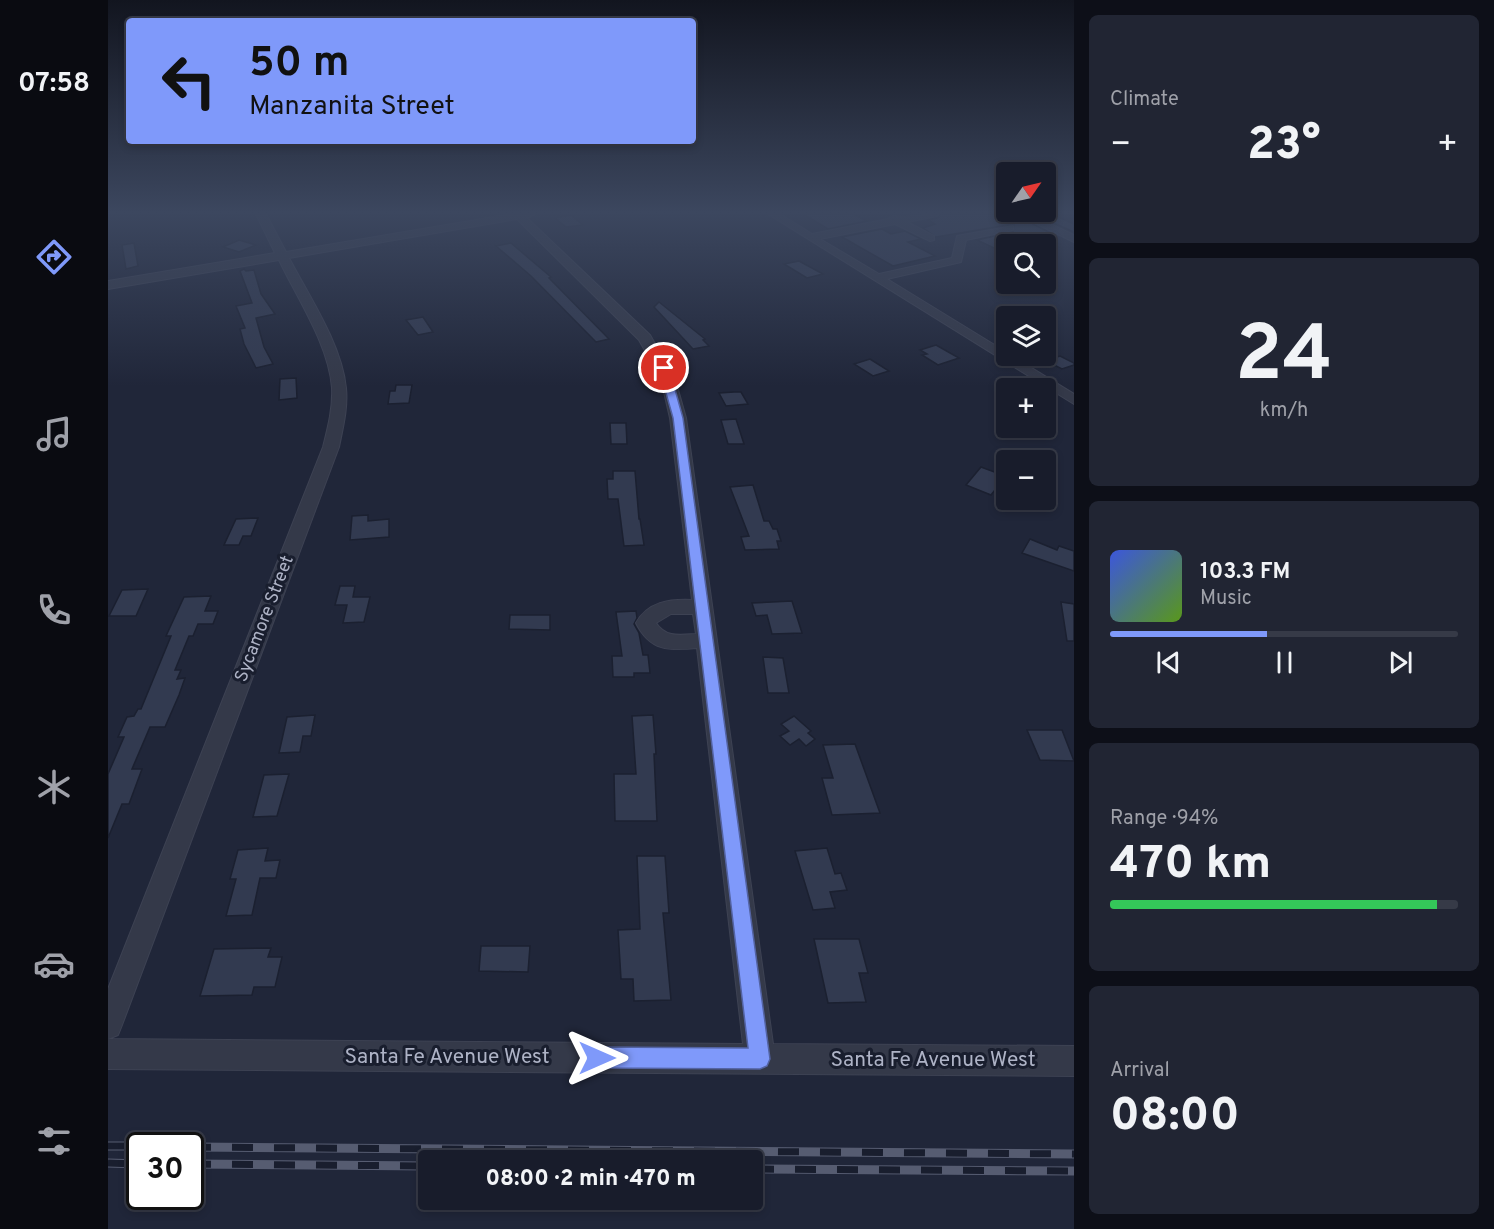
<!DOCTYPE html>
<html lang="en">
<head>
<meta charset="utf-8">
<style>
  body { margin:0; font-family:Overpass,sans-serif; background:#212533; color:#f1f3f6; height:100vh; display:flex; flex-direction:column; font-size:22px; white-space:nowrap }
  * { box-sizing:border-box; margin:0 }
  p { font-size:20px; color:#9fa1a9 }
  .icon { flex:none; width:33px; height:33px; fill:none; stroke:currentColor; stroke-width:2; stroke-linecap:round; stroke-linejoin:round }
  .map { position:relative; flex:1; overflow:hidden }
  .side { display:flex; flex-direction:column; gap:15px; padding:15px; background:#0d0f18; width:420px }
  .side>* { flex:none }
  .top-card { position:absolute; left:18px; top:18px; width:570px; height:126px; border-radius:6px; box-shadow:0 3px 9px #0003,0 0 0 2px #363a47; background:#7f99fa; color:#111; overflow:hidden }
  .needle { width:39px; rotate:56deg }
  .buttons { position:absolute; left:888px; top:162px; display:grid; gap:12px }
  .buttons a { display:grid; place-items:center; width:60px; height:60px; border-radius:6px; background:#181c2b; box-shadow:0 3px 9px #0003,0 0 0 2px #363a47; font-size:30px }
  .speed { position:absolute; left:18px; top:1132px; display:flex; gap:12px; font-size:30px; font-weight:700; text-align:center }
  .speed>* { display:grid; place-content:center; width:78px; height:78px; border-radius:50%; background:#181c2b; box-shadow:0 3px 9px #0003,0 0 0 2px #363a47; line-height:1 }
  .speed .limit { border:3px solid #111; border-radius:9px; background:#fff; color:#111 }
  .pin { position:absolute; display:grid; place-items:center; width:51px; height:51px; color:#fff; margin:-26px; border:3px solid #fff; border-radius:50%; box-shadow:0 2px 6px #0007 }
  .me { position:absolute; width:66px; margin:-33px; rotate:90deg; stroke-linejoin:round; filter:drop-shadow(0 0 4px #0008) }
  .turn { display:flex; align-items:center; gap:21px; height:126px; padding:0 24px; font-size:27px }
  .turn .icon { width:78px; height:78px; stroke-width:2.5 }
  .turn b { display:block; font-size:42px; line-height:51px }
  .big { font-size:45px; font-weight:800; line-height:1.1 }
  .side .tile { flex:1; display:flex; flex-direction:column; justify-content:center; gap:9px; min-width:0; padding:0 21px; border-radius:9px; background:#212533 }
  .side .dial { align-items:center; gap:0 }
  .dial b { font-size:78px; line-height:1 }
  .song { display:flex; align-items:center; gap:18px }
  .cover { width:72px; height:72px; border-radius:9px; background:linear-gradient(135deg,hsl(230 70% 55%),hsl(90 70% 35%)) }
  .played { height:6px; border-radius:3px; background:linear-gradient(90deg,#7f99fa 45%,#363a47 45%) }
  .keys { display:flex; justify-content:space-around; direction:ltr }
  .heat { display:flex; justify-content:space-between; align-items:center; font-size:33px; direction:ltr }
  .charge { height:9px; border-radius:4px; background:linear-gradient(90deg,#34c759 94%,#363a47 0) }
  .trip { position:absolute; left:310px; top:1150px; width:345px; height:60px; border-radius:6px; background:#181c2b; box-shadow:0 3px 9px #0003,0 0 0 2px #363a47; font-weight:800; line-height:60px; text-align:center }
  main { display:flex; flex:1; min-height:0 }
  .tabs { display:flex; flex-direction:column; width:108px; justify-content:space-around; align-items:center; background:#0a0b11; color:#9fa1a9 }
  .tabs .icon { width:42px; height:42px }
  .tabs .selected { color:#7f99fa }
  .tabs b { font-size:27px; color:#f1f3f6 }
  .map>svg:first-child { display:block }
  .building { fill:#323a50; stroke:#1b2030; stroke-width:1.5 }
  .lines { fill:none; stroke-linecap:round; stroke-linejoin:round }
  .minor-casing { stroke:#3d4253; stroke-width:2 }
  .minor { fill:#343949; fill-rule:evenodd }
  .rail-casing { stroke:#565c71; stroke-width:9 }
  .rail { stroke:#191e2e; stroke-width:7; stroke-dasharray:21; stroke-linecap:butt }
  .route { fill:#7f99fa; stroke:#5363a2; stroke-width:1.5 }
  .labels { text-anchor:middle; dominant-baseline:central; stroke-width:6; stroke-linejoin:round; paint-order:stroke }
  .street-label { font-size:18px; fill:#aeb3c6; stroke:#191e2e }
  .near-street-label { font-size:21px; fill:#aeb3c6; stroke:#191e2e }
</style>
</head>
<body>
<main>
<nav class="tabs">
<b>07:58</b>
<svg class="icon selected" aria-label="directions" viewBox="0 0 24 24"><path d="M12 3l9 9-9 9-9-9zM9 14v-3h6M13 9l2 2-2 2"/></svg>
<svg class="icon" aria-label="music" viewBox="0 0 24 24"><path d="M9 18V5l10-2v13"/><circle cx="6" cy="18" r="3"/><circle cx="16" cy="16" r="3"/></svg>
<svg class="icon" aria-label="phone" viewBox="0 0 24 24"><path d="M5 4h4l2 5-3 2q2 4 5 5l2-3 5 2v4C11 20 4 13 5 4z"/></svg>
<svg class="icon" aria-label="climate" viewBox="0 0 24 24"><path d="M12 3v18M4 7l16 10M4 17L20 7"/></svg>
<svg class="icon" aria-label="car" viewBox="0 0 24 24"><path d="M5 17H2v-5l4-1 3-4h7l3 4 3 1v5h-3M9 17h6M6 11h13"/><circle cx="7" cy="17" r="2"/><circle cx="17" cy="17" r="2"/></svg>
<svg class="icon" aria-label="filters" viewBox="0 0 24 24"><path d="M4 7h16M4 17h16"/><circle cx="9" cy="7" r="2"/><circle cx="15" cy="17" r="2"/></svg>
</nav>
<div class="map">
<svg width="966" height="1229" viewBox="0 0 966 1229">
  <rect width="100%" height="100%" fill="#202639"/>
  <g class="building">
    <path d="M695 214H745L759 221 720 229Z"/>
    <path d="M832 214H906L948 236 886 248 869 240 905 232 906 224 828 237 815 228 827 224 820 220 829 218Z"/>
    <path d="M926 214H944L966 224V232Z"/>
    <path d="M463 215 475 225 458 227 447 218Z"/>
    <path d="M774 229 783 234 797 231 813 239 800 242 827 256 785 266 734 237Z"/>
    <path d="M131 240 148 245 131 252 115 247Z"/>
    <path d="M26 243 30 266 18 269 14 245Z"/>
    <path d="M403 243 443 277 441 278 501 339 488 342 423 276 388 246Z"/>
    <path d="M691 261 715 274 699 278 676 264Z"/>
    <path d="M136 269 138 271 146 270 153 294 167 314 148 318 156 347 165 364 148 368 136 344 132 329 137 328 128 306 144 303 132 271Z"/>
    <path d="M551 302 597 339 595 340 601 346 585 349 546 307Z"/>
    <path d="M315 317 325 332 310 335 298 320Z"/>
    <path d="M828 345 851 358 830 365 814 355 819 354 812 350Z"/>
    <path d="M952 356 966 363V365L954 369 938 361Z"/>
    <path d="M762 359 781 371 765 376 746 364Z"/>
    <path d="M188 378 189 398 171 400 172 379Z"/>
    <path d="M288 385H304L301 403 280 404 282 391H287Z"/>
    <path d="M626 392H633L640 404 618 406 611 393Z"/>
    <path d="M628 419 636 444H620L613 420Z"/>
    <path d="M502 423H518L519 444H503Z"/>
    <path d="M873 467 892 474 888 479 894 481 883 495 858 485Z"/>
    <path d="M505 471H527L531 519H532L536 545 516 546 510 499H500L499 479H505Z"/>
    <path d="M645 485 656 521H661L665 529H669L673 541H669L671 549 637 550 633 537 641 536 622 487Z"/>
    <path d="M260 515V521L281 519V537L242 540 244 516Z"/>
    <path d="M150 518 143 536H135L131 545H116L128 519Z"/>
    <path d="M922 539 949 550 951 546 966 551V571L914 553Z"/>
    <path d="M232 586H247L245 597H262L256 622 235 623 239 605H227Z"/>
    <path d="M40 589 28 616H1L14 590Z"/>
    <path d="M103 596 97 611H110L105 624H90L85 636H81L67 670H73L69 679 77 678 71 695 57 727H42L24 769H34L21 804H14L0 838V774L16 737H10L19 717 26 716 30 709H33L63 636H58L76 597Z"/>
    <path d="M684 601 694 633 664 634 659 615 648 616 644 603Z"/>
    <path d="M953 602 966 604V641H959Z"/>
    <path d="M528 611 529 618 526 624 531 633 535 655H540L542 673H526V677H505L504 656H514L508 612Z"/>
    <path d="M402 615H442V630L401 629Z"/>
    <path d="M655 657 675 658 681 693H660Z"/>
    <path d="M207 715 203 736H195L192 752 171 753 179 717Z"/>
    <path d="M545 715 548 754H546L549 821H507L506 774H528L524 716Z"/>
    <path d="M686 716 703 731 700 733 707 739 698 746 691 739 682 745 672 736 681 731 673 724Z"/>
    <path d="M919 730H954L966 761 932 760Z"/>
    <path d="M747 744 772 813 724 815 714 778H725L715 745Z"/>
    <path d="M181 774 169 816 145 817 156 775Z"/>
    <path d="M160 848 157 861 172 860 168 878H152L144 915 118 916 128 879H122L130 850Z"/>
    <path d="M719 848 727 874 733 873 739 890 722 892 727 908 705 910 687 851Z"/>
    <path d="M529 856H557L561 913H555L563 1000 526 1001 525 979H513L510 930 532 929Z"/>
    <path d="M706 939H751L760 973H751L758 1002 720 1003Z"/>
    <path d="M373 946H422L420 972 371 971Z"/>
    <path d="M163 948 160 957H174L167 987H146L144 995 92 996 106 949Z"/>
  </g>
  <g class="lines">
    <defs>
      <g id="minor">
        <path d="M148 214H158L178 252 404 214H427L419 218 542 335 567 379 578 418 665 1044 966 1046V1076L0 1069V989L215 447C220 427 225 408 224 388 221 345 189 298 171 260L0 289V281L167 253ZM409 219 531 340 553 379 562 418 584 600C561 599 540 602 528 623 542 651 561 651 589 648L635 1044 0 1039 10 1035 14 1025 231 447C235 427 240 408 238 388 234 345 201 296 181 258ZM563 614H585L588 634C572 635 558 638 548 623Z"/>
        <path d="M660 214H672L704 234 780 219 785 216C794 219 819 214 830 214L829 216 799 222 826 236V240L822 241 787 224 712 239 771 274 844 258 849 236 905 226V230L858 240 853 262 779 279 898 352V356H904L966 394V404Z"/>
        <path d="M908 214H921L966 235V242Z"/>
      </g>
    </defs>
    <use href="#minor" class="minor-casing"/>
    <use href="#minor" class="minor"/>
    <defs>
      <g id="rail">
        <path d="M0 1146H32"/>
        <path d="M82 1147 966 1154"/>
        <path d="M0 1163 32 1164"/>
        <path d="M82 1164 321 1166"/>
        <path d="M645 1169 966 1171"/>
      </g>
    </defs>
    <use href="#rail" class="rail-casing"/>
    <use href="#rail" class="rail"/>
  </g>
  <linearGradient id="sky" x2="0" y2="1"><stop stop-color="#12151f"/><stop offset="0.55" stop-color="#3c475f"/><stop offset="1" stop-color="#3c475f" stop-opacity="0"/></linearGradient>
  <rect width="966" height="386" fill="url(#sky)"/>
  <path class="route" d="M552 366 561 368 575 418 662 1059 659 1066 652 1069 489 1068 482 1065 479 1058 482 1050 489 1047 640 1048 565 418 551 368Z"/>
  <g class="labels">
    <g class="street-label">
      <text transform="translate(157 619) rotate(-69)">Sycamore Street</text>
    </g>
    <g class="near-street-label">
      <text x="339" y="1057">Santa Fe Avenue West</text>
      <text x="825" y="1060">Santa Fe Avenue West</text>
    </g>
  </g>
</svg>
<div class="buttons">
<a><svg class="needle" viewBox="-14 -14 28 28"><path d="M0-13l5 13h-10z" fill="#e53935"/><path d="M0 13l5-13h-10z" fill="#9fa1a9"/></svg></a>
<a><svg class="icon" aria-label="search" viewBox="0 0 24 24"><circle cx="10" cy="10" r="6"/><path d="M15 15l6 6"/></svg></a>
<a><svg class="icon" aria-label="layers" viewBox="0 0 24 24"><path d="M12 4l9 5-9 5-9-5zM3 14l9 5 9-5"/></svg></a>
<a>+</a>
<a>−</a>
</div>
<div class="speed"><div class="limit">30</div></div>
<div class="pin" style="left:556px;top:368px;background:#d93025"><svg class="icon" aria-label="arrive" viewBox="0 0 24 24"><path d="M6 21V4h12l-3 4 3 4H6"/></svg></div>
<svg class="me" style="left:489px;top:1058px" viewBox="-20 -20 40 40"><path d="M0-17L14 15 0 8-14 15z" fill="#7f99fa" stroke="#fff" stroke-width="4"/></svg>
<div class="trip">08:00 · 2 min · 470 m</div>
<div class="top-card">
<div class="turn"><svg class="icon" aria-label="left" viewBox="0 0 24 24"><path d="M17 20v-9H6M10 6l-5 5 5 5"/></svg><div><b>50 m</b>Manzanita Street</div></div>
</div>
</div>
<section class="side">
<div class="tile"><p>Climate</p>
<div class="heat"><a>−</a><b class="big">23°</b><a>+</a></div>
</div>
<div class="tile dial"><b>24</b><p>km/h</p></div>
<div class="tile">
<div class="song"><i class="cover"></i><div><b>103.3 FM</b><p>Music</p></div></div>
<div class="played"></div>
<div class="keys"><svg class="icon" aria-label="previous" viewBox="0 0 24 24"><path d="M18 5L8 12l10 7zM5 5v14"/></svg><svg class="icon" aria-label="pause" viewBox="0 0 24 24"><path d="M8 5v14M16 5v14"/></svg><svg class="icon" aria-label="next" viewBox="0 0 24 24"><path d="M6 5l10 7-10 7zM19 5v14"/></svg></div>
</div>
<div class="tile"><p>Range · 94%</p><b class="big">470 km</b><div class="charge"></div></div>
<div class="tile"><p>Arrival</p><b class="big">08:00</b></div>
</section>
</main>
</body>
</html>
